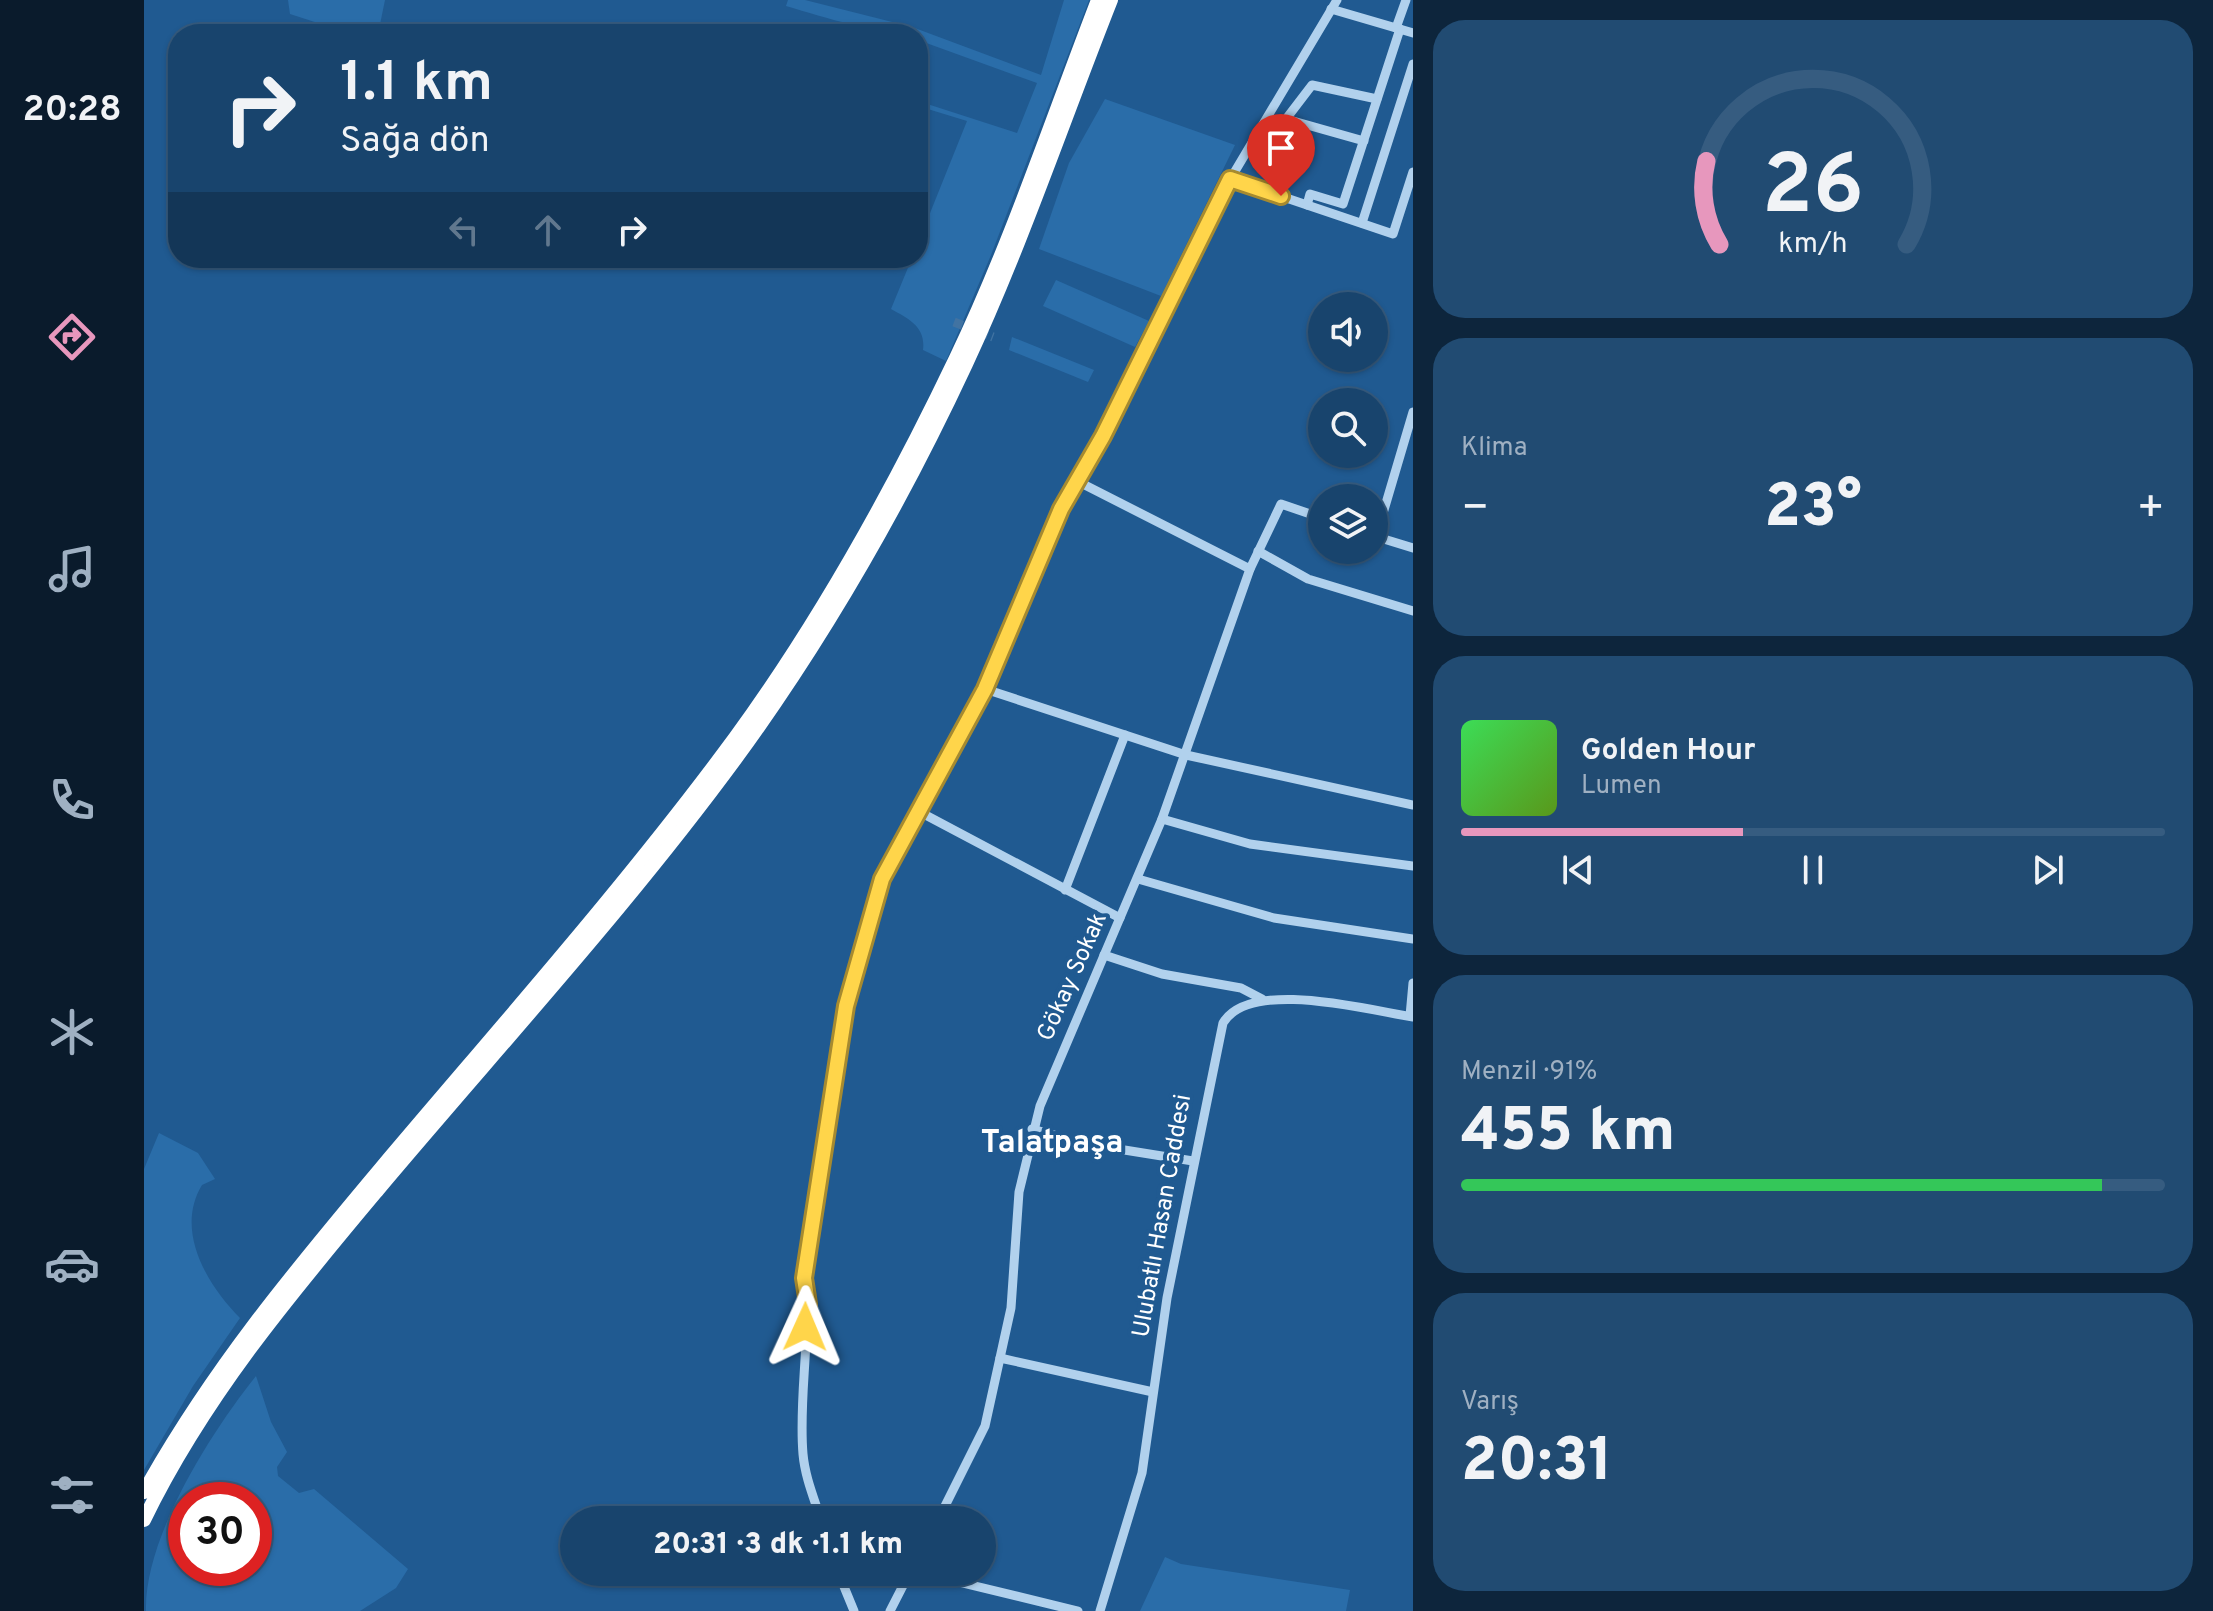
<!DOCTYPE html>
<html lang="tr">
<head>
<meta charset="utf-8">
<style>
  body { margin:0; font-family:Overpass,sans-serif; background:#214b72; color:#f1f3f6; height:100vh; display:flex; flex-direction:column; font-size:30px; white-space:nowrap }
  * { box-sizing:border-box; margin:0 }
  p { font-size:26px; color:#9fb0c2 }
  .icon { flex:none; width:44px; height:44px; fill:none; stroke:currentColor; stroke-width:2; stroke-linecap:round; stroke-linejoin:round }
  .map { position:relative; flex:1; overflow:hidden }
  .sheet { display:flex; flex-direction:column; gap:20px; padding:20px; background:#0d253c; width:800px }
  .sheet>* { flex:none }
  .guide { position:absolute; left:24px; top:24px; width:760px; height:244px; border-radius:32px; box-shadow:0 2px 6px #0004,0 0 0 2px #365c80; background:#18446d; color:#f1f3f6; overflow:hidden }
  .fabs { position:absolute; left:1164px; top:292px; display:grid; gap:16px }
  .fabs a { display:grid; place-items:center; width:80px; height:80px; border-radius:50%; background:#18446d; box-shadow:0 2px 6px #0004,0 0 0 2px #365c80; font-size:40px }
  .speed { position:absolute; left:24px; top:1482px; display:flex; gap:16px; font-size:40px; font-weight:700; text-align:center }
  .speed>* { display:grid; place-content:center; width:104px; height:104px; border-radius:50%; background:#18446d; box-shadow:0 2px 6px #0004,0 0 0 2px #365c80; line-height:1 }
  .speed .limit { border:12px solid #d22; background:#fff; color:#111 }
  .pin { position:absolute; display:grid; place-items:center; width:68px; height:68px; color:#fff; margin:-82px -34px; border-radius:50% 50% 50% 0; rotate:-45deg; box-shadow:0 0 8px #0007 }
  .pin .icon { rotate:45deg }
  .me { position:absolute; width:88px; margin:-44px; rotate:1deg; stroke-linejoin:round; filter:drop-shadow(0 0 6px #0008) }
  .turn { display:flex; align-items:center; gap:28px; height:168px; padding:0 40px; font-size:36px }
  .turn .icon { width:104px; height:104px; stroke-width:2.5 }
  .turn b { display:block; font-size:56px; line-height:68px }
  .lanes { display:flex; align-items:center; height:76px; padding:0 40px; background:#0003; justify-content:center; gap:40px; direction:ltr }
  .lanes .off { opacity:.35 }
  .big { font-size:60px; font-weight:800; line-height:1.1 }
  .sheet .tile { flex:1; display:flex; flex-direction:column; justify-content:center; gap:12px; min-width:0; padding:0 28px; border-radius:32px; background:#214b72 }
  .sheet .dial { align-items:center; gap:0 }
  .dial svg { height:208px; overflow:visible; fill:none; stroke:#365c80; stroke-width:7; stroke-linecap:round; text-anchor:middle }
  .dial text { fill:#f1f3f6; stroke:none }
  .song { display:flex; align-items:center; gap:24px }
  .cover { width:96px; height:96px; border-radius:12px; background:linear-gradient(135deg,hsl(130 70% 55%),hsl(90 70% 35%)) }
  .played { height:8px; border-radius:4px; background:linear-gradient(90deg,#e797bd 40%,#365c80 40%) }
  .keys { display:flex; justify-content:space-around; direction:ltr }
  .heat { display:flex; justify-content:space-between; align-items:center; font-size:44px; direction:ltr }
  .charge { height:12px; border-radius:6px; background:linear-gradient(90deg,#34c759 91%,#365c80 0) }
  .trip { position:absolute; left:416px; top:1506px; width:436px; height:80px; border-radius:40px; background:#18446d; box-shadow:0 2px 6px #0004,0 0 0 2px #365c80; font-weight:800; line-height:80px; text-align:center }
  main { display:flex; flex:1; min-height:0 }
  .dock { display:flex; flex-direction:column; width:144px; justify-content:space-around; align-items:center; background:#0a1b2c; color:#9fb0c2 }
  .dock .icon { width:56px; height:56px }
  .dock .active { color:#e797bd }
  .dock b { font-size:36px; color:#f1f3f6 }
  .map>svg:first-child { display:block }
  .green { fill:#2a6da9; fill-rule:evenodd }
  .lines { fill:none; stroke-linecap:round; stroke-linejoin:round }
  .minor-tunnel { stroke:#4173a2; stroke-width:9; stroke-dasharray:9 4.5; stroke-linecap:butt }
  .minor { stroke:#b1d1ed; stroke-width:9 }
  .highway { stroke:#fff; stroke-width:14 }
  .route-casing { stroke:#a68a30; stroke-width:20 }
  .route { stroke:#ffd54a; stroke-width:14 }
  .labels { text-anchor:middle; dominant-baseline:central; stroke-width:8; stroke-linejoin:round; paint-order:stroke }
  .street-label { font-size:24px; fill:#fff; stroke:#205a91 }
  .district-label { font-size:32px; font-weight:bold; fill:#fff; stroke:#205a91 }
</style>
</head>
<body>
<main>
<nav class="dock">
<b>20:28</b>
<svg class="icon active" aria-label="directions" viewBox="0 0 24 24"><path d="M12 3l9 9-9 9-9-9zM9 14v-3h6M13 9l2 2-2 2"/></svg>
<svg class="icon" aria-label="music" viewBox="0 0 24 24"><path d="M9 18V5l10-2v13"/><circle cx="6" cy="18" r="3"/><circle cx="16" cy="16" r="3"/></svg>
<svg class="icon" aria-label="phone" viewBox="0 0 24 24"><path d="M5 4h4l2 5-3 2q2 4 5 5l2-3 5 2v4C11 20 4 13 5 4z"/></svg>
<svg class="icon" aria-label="climate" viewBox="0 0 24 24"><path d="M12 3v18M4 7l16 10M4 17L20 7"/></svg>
<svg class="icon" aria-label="car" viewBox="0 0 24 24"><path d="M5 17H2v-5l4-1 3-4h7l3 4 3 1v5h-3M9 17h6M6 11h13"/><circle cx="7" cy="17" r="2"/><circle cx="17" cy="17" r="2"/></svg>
<svg class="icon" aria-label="filters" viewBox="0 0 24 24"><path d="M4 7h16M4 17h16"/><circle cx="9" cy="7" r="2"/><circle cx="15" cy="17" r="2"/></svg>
</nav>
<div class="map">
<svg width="1269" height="1611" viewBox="0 0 1269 1611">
  <rect width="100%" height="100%" fill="#205a91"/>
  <g class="green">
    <path d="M144 0H241L234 34H208L146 14Z"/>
    <path d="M644 0H661L768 27 897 75 920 0H945L847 255 802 361 779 350C782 327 765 319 747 309L768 258H774V243L823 121 774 106V101L873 133 893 83 774 40V34C732 34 683 18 642 6Z"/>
    <path d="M961 99 1091 145 1017 296 895 249 925 163Z"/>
    <path d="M912 280 1005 321 991 347 899 306Z"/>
    <path d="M868 337 950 370 944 382 865 350Z"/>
    <path d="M15 1133 54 1153 71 1179 58 1185C30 1231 64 1286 96 1318L49 1386 0 1470V1169Z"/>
    <path d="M112 1376 127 1422 143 1452 133 1467 134 1476 155 1493 170 1489 264 1569 252 1588 216 1611H2C0 1537 68 1431 112 1376ZM42 1500H110V1568H42Z"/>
    <path d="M1021 1557 1037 1564 1206 1590 1202 1611H996Z"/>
  </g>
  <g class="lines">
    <path class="minor-tunnel" d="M810 322 849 337"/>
    <g class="minor">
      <path d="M1187 9 1269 33"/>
      <path d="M1252 28 1262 0"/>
      <path d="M1220 141 1142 119 1168 85 1233 99"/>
      <path d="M1086 179 1249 234 1269 172"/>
      <path d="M1163 205 1166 194 1199 204 1256 29"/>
      <path d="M1218 223 1269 64"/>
      <path d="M933 481 1106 569"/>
      <path d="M1230 536 1269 548"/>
      <path d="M1232 537 1269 412"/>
      <path d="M1114 551 1164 579 1269 611"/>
      <path d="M841 689 1042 755 1269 805"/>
      <path d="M774 811 976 918"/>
      <path d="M1018 819 1106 844 1269 866"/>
      <path d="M994 879 1130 918 1269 939"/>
      <path d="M921 890 981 735"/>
      <path d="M960 955 1018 974 1097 988 1118 999"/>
      <path d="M1266 1016 1269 983"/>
      <path d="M888 1129 943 1144 1049 1161"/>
      <path d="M856 1358 1009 1392"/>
      <path d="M677 1520C670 1498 661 1477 659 1454 654 1396 668 1336 660 1278L702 1006 738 879 841 689 917 509 966 422 1081 188 1193 0"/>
      <path d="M794 1520 841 1426 867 1308 875 1192 896 1106 1018 819 1106 569 1137 504 1178 518"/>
      <path d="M694 1572 710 1611"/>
      <path d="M773 1572 934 1611"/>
      <path d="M746 1611 766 1572"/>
      <path d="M956 1611 998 1473 1023 1298 1079 1023C1106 978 1224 1010 1269 1017"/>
    </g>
    <g class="highway">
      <path d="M0 1492C68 1370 149 1273 238 1167 357 1026 481 887 591 738 677 620 749 490 812 358 867 243 908 119 954 0"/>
      <path d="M0 1520C60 1396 149 1291 237 1186 360 1040 491 898 603 743 688 624 760 497 822 364 877 246 919 121 967 0"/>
    </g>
  </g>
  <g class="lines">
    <defs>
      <path id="route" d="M661 1327 664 1304 660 1278 702 1006 738 879 841 689 917 509 959 436 1086 179 1137 196"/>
    </defs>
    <use href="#route" class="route-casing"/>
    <use href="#route" class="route"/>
  </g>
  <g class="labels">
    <g class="street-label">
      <text transform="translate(929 977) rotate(-66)">Gökay Sokak</text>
      <text transform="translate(1019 1216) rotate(-80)">Ulubatlı Hasan Caddesi</text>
    </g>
    <g class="district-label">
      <text x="908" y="1144">Talatpaşa</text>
    </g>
  </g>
</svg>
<div class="fabs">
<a><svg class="icon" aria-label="sound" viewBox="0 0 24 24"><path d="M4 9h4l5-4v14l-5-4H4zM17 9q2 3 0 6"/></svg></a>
<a><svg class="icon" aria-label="search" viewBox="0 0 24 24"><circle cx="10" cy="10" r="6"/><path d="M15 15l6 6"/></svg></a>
<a><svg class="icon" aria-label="layers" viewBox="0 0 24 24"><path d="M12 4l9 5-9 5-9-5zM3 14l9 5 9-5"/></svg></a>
</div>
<div class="speed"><div class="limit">30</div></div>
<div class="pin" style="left:1137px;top:196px;background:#d93025"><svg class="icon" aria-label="arrive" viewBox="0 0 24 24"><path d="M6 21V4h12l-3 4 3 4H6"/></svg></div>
<svg class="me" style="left:661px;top:1327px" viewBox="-20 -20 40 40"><path d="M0-17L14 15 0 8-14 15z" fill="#ffd54a" stroke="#fff" stroke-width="4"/></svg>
<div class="trip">20:31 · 3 dk · 1.1 km</div>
<div class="guide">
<div class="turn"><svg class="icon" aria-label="right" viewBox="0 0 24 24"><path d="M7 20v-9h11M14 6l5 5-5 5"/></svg><div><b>1.1 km</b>Sağa dön</div></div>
<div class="lanes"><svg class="icon off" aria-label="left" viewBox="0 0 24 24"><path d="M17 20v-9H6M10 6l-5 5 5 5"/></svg><svg class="icon off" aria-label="ahead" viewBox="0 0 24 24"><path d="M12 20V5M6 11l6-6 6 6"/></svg><svg class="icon" aria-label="right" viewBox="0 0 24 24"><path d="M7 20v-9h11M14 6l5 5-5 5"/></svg></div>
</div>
</div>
<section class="sheet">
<div class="tile dial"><svg viewBox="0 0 100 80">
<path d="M14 69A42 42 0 1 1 86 69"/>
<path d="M14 69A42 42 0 0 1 9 37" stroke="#e797bd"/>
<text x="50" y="56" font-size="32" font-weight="700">26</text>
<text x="50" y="72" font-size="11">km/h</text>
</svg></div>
<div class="tile"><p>Klima</p>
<div class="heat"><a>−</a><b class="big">23°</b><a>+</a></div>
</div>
<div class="tile">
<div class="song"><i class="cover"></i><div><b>Golden Hour</b><p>Lumen</p></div></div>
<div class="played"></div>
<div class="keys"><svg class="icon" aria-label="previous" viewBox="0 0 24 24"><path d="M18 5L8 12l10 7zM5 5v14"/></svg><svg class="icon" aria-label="pause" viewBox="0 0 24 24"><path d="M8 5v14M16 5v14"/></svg><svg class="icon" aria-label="next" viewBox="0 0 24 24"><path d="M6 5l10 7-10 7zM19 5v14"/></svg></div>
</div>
<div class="tile"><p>Menzil · 91%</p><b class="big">455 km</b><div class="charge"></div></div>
<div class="tile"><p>Varış</p><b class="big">20:31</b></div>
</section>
</main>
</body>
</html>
